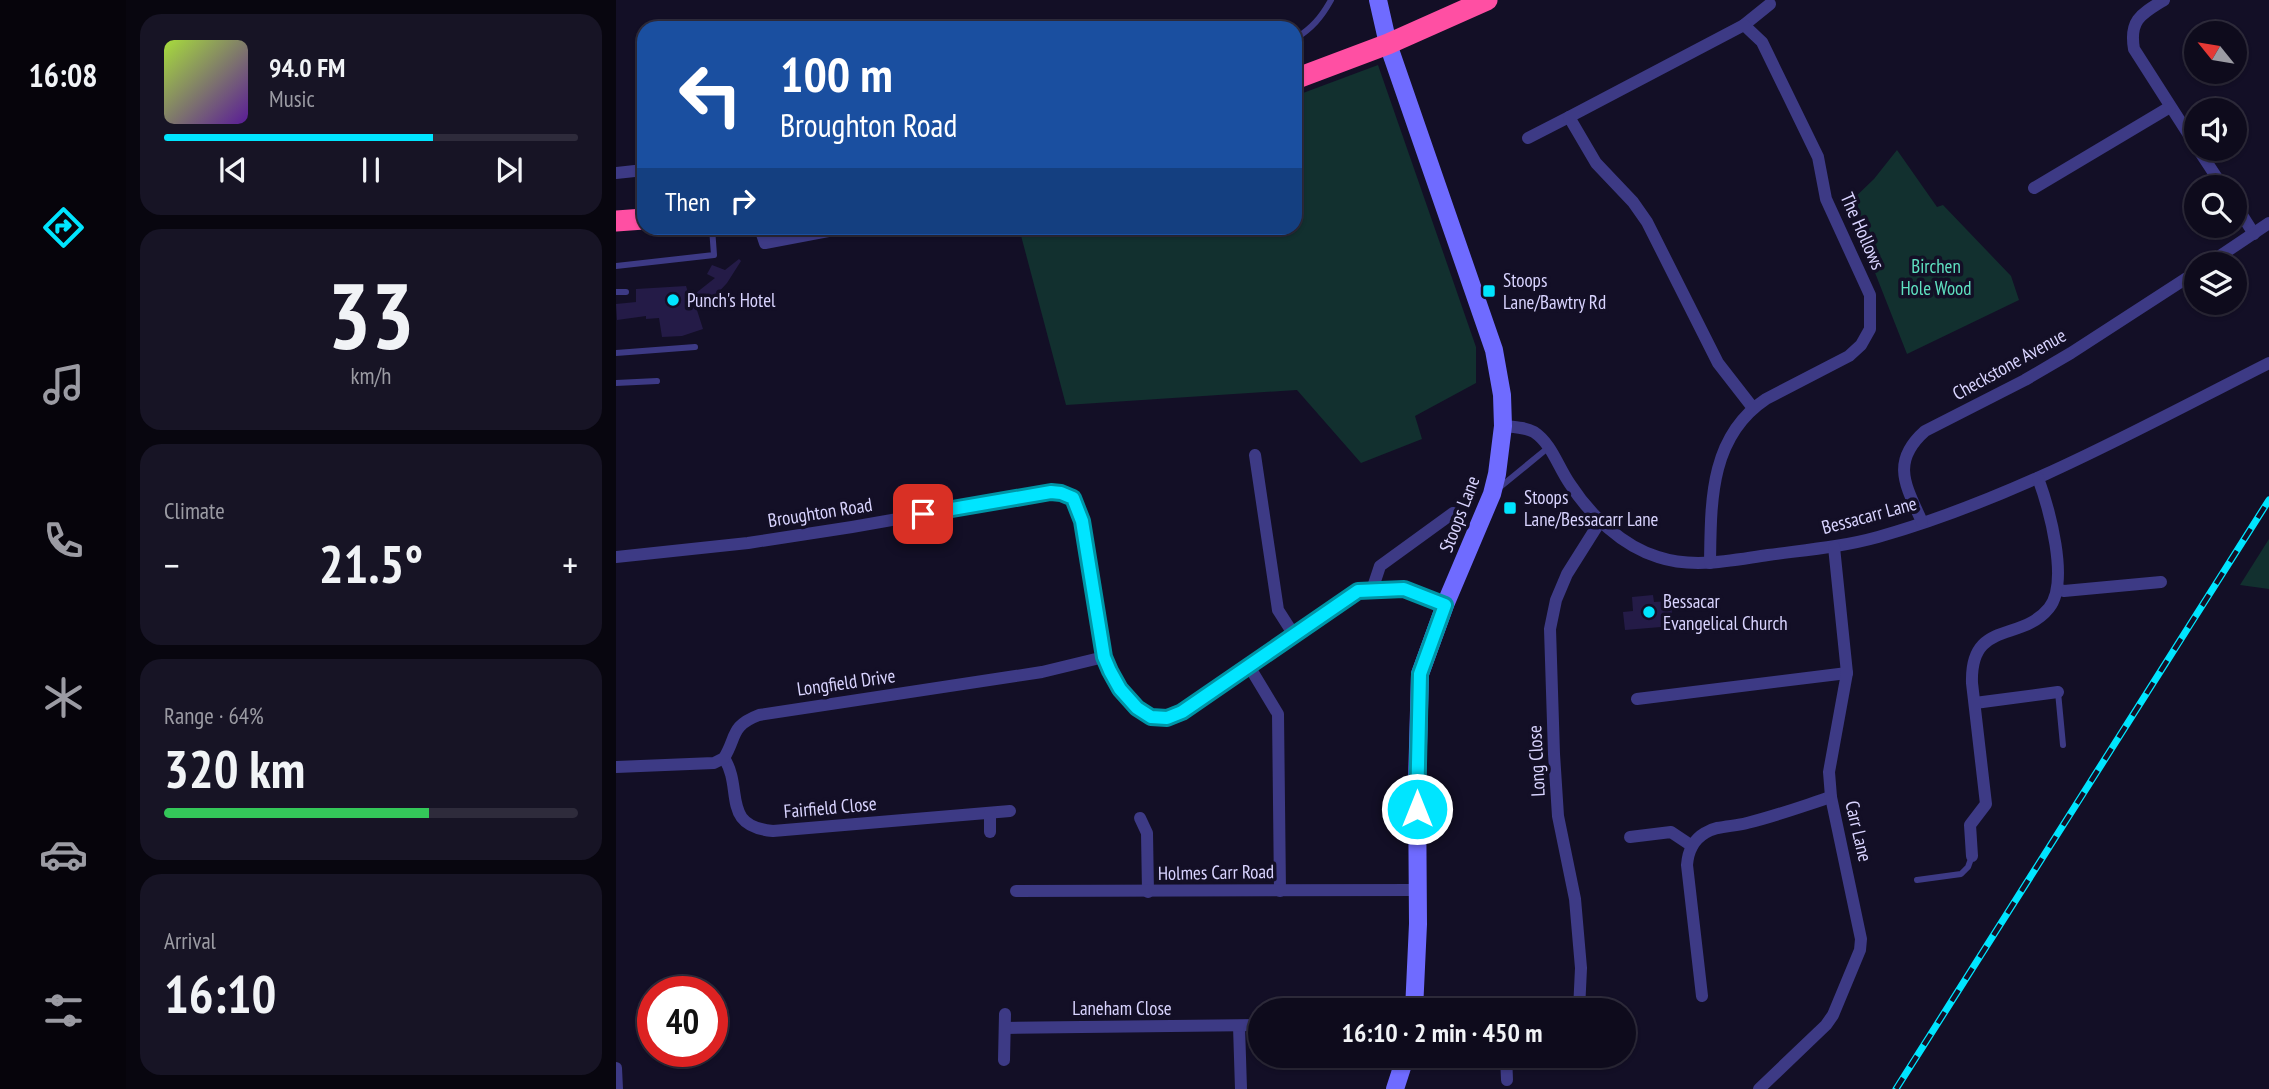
<!DOCTYPE html>
<html lang="en">
<head>
<meta charset="utf-8">
<style>
  body { margin:0; font-family:"PT Sans Narrow",sans-serif; background:#171425; color:#f1f3f6; height:100vh; display:flex; flex-direction:column; font-size:26px; white-space:nowrap }
  * { box-sizing:border-box; margin:0 }
  p { font-size:23px; color:#9b9ba3 }
  .icon { flex:none; width:38px; height:38px; fill:none; stroke:currentColor; stroke-width:2; stroke-linecap:round; stroke-linejoin:round }
  .map { position:relative; flex:1; overflow:hidden }
  .drawer { display:flex; flex-direction:column; gap:14px; padding:14px; background:#08060f; width:490px }
  .drawer>* { flex:none }
  .banner { position:absolute; left:21px; top:21px; width:665px; height:214px; border-radius:21px; box-shadow:0 2px 5px #0004,0 0 0 2px #2e2b3b; background:#1a4fa0; color:#fff; overflow:hidden }
  .needle { width:46px; rotate:300deg }
  .fabs { position:absolute; left:1568px; top:21px; display:grid; gap:14px }
  .fabs a { display:grid; place-items:center; width:63px; height:63px; border-radius:50%; background:#0e0b1c; box-shadow:0 2px 5px #0004,0 0 0 2px #2e2b3b; font-size:35px }
  .speed { position:absolute; left:21px; top:976px; display:flex; gap:14px; font-size:35px; font-weight:700; text-align:center }
  .speed>* { display:grid; place-content:center; width:91px; height:91px; border-radius:50%; background:#0e0b1c; box-shadow:0 2px 5px #0004,0 0 0 2px #2e2b3b; line-height:1 }
  .speed .limit { border:10px solid #d22; background:#fff; color:#111 }
  .pin { position:absolute; display:grid; place-items:center; width:60px; height:60px; color:#fff; margin:-30px; border-radius:14px; box-shadow:0 4px 10px #0006 }
  .me { position:absolute; width:77px; margin:-38px; rotate:0deg; stroke-linejoin:round; filter:drop-shadow(0 0 5px #0008) }
  .turn { display:flex; align-items:center; gap:24px; height:147px; padding:0 28px; font-size:32px }
  .turn .icon { width:91px; height:91px; stroke-width:2.5 }
  .turn b { display:block; font-size:49px; line-height:60px }
  .then { display:flex; align-items:center; height:66px; padding:0 28px; background:#0003; gap:14px; font-size:26px }
  .big { font-size:52px; font-weight:800; line-height:1.1 }
  .drawer .widget { flex:1; display:flex; flex-direction:column; justify-content:center; gap:10px; min-width:0; padding:0 24px; border-radius:21px; background:#171425 }
  .drawer .dial { align-items:center; gap:0 }
  .dial b { font-size:91px; line-height:1 }
  .song { display:flex; align-items:center; gap:21px }
  .cover { width:84px; height:84px; border-radius:10px; background:linear-gradient(135deg,hsl(80 70% 55%),hsl(270 70% 35%)) }
  .played { height:7px; border-radius:4px; background:linear-gradient(90deg,#00e5ff 65%,#2e2b3b 65%) }
  .keys { display:flex; justify-content:space-around; direction:ltr }
  .heat { display:flex; justify-content:space-between; align-items:center; font-size:38px; direction:ltr }
  .charge { height:10px; border-radius:5px; background:linear-gradient(90deg,#34c759 64%,#2e2b3b 0) }
  .trip { position:absolute; left:632px; top:998px; width:388px; height:70px; border-radius:35px; background:#0e0b1c; box-shadow:0 2px 5px #0004,0 0 0 2px #2e2b3b; font-weight:800; line-height:70px; text-align:center }
  main { display:flex; flex:1; min-height:0 }
  .tab-bar { display:flex; flex-direction:column; width:126px; justify-content:space-around; align-items:center; background:#06040b; color:#9b9ba3 }
  .tab-bar .icon { width:49px; height:49px }
  .tab-bar .on { color:#00e5ff }
  .tab-bar b { font-size:32px; color:#f1f3f6 }
  .map>svg:first-child { display:block }
  .green { fill:#12302f }
  .building { fill:#241b47 }
  .lines { fill:none; stroke-linecap:round; stroke-linejoin:round }
  .lane { stroke:#3d3a85; stroke-width:6 }
  .street { stroke:#3d3a85; stroke-width:12 }
  .secondary { stroke:#6f6bff; stroke-width:18 }
  .highway { stroke:#ff4fa3; stroke-width:21 }
  .rail-casing { stroke:#00e5ff; stroke-width:7 }
  .rail { stroke:#130f26; stroke-width:4.5; stroke-dasharray:13; stroke-linecap:butt }
  .route-casing { stroke:#0095a6; stroke-width:18 }
  .route { stroke:#00e5ff; stroke-width:12 }
  .poi-dot { fill:#00e5ff; stroke:#130f26; stroke-width:2.5 }
  .labels { text-anchor:middle; dominant-baseline:central; stroke-width:7; stroke-linejoin:round; paint-order:stroke }
  .street-label { font-size:19px; fill:#d9d4ff; stroke:#130f26 }
  .park-label { font-size:19px; fill:#5fe0c0; stroke:#130f26 }
  .poi-label { font-size:19px; fill:#d9d4ff; stroke:#130f26; text-anchor:start }
</style>
</head>
<body>
<main>
<nav class="tab-bar">
<b>16:08</b>
<svg class="icon on" aria-label="directions" viewBox="0 0 24 24"><path d="M12 3l9 9-9 9-9-9zM9 14v-3h6M13 9l2 2-2 2"/></svg>
<svg class="icon" aria-label="music" viewBox="0 0 24 24"><path d="M9 18V5l10-2v13"/><circle cx="6" cy="18" r="3"/><circle cx="16" cy="16" r="3"/></svg>
<svg class="icon" aria-label="phone" viewBox="0 0 24 24"><path d="M5 4h4l2 5-3 2q2 4 5 5l2-3 5 2v4C11 20 4 13 5 4z"/></svg>
<svg class="icon" aria-label="climate" viewBox="0 0 24 24"><path d="M12 3v18M4 7l16 10M4 17L20 7"/></svg>
<svg class="icon" aria-label="car" viewBox="0 0 24 24"><path d="M5 17H2v-5l4-1 3-4h7l3 4 3 1v5h-3M9 17h6M6 11h13"/><circle cx="7" cy="17" r="2"/><circle cx="17" cy="17" r="2"/></svg>
<svg class="icon" aria-label="filters" viewBox="0 0 24 24"><path d="M4 7h16M4 17h16"/><circle cx="9" cy="7" r="2"/><circle cx="15" cy="17" r="2"/></svg>
</nav>
<section class="drawer">
<div class="widget">
<div class="song"><i class="cover"></i><div><b>94.0 FM</b><p>Music</p></div></div>
<div class="played"></div>
<div class="keys"><svg class="icon" aria-label="previous" viewBox="0 0 24 24"><path d="M18 5L8 12l10 7zM5 5v14"/></svg><svg class="icon" aria-label="pause" viewBox="0 0 24 24"><path d="M8 5v14M16 5v14"/></svg><svg class="icon" aria-label="next" viewBox="0 0 24 24"><path d="M6 5l10 7-10 7zM19 5v14"/></svg></div>
</div>
<div class="widget dial"><b>33</b><p>km/h</p></div>
<div class="widget"><p>Climate</p>
<div class="heat"><a>−</a><b class="big">21.5°</b><a>+</a></div>
</div>
<div class="widget"><p>Range · 64%</p><b class="big">320 km</b><div class="charge"></div></div>
<div class="widget"><p>Arrival</p><b class="big">16:10</b></div>
</section>
<div class="map">
<svg width="1653" height="1089" viewBox="0 0 1653 1089">
  <rect width="100%" height="100%" fill="#130f26"/>
  <g class="green">
    <path d="M762 65 860 347V383L799 416 806 439 745 463 681 390 450 405 403 228H679V96Z"/>
    <path d="M1281 150 1321 207 1327 205 1395 276 1403 300 1291 354 1232 204 1258 179Z"/>
    <path d="M1653 539V589L1624 585Z"/>
  </g>
  <g class="building">
    <path d="M123 259 125 261 111 283 98 297 80 307 87 329 66 336 46 337 43 318 30 319V316L1 320 0 304 20 302V289L70 286 75 302 80 293 99 278 91 274 96 265 109 270Z"/>
    <path d="M1037 595 1038 602 1055 601 1057 626 1009 630 1007 612 1017 611 1016 597Z"/>
  </g>
  <g class="lines">
    <g class="lane">
      <path d="M679 39C696 28 705 18 715 0"/>
      <path d="M0 266 98 255 96 228"/>
      <path d="M0 292H10"/>
      <path d="M0 353 79 347"/>
      <path d="M0 383 41 381"/>
      <path d="M883 488 933 447"/>
      <path d="M1442 692 1447 745"/>
      <path d="M1301 880 1345 874 1352 867 1356 856"/>
    </g>
    <g class="street">
      <path d="M1548 0C1525 14 1513 20 1518 49L1580 146"/>
      <path d="M1128 25 1154 4"/>
      <path d="M912 138 953 117"/>
      <path d="M1582 149 1607 187"/>
      <path d="M0 173 28 170"/>
      <path d="M1418 188 1554 107"/>
      <path d="M1619 204 1638 234"/>
      <path d="M144 228 149 243 228 228"/>
      <path d="M1592 264 1653 223"/>
      <path d="M887 426C898 427 909 427 918 432 936 444 942 467 954 484 974 515 1006 546 1042 557 1078 569 1116 560 1152 555 1189 550 1226 547 1262 537 1400 498 1526 427 1653 363"/>
      <path d="M639 455 662 610 678 635"/>
      <path d="M1306 522C1290 486 1274 462 1309 431L1409 380 1455 353 1580 272"/>
      <path d="M0 557 132 543 236 527 435 492 445 493 457 498 466 521 488 657 494 672 504 689 521 708 535 717 551 718 567 712 742 591 788 589 829 605"/>
      <path d="M1094 563C1095 503 1093 437 1150 399L1233 356 1245 345 1254 329V295L1210 199 1202 157 1146 42 1128 25 953 117 980 163 1017 202 1031 222 1102 363 1137 408"/>
      <path d="M1441 589 1448 591 1545 582"/>
      <path d="M756 590 764 566 837 513"/>
      <path d="M633 666 662 714 664 891"/>
      <path d="M1021 699 1231 673"/>
      <path d="M1359 703 1442 692"/>
      <path d="M108 758C128 789 104 826 157 831L394 811"/>
      <path d="M0 767 98 763 108 758C121 737 114 726 143 715L426 672 488 657"/>
      <path d="M374 813V832"/>
      <path d="M524 818 531 833 532 892"/>
      <path d="M1014 837 1055 832 1076 846"/>
      <path d="M1356 856 1354 825 1370 804 1356 683C1354 619 1405 643 1433 608 1454 582 1433 508 1422 478"/>
      <path d="M400 891 802 890"/>
      <path d="M1086 996 1071 865C1072 852 1077 840 1089 833 1101 825 1118 827 1131 823 1160 816 1187 806 1215 797"/>
      <path d="M963 1010 965 968 959 899 942 816 938 754 934 629 940 600 951 574 985 520"/>
      <path d="M623 1026 625 1089"/>
      <path d="M389 1028 644 1025"/>
      <path d="M890 1055 891 1080"/>
      <path d="M890 1059 961 1055"/>
      <path d="M388 1060 389 1014"/>
      <path d="M0 1068 1 1089"/>
      <path d="M1143 1089 1210 1025 1217 1015 1244 950 1245 939 1215 797 1213 772 1231 673 1218 547"/>
    </g>
    <g class="secondary">
      <path d="M762 0 772 44 878 350 886 395 887 426 881 474 876 494 829 605 804 674 801 783 802 924 798 1010"/>
      <path d="M779 1089 790 1055"/>
    </g>
    <g class="highway">
      <path d="M679 79 772 44 871 0"/>
      <path d="M0 221 28 219"/>
    </g>
    <defs>
      <path id="rail" d="M1280 1089 1653 500"/>
    </defs>
    <use href="#rail" class="rail-casing"/>
    <use href="#rail" class="rail"/>
  </g>
  <g class="lines">
    <defs>
      <path id="route" d="M307 514 435 492 445 493 457 498 466 521 488 657 494 671 504 689 521 708 535 717 551 718 566 712 742 591 788 589 829 605 804 674 801 809"/>
    </defs>
    <use href="#route" class="route-casing"/>
    <use href="#route" class="route"/>
  </g>
  <g class="poi-dot">
    <rect x="866" y="284" width="14" height="14" rx="3.5"/>
    <circle cx="57" cy="300" r="7"/>
    <rect x="887" y="501" width="14" height="14" rx="3.5"/>
    <circle cx="1033" cy="612" r="7"/>
  </g>
  <g class="labels">
    <g class="street-label">
      <text transform="translate(1247 231) rotate(66)">The Hollows</text>
      <text transform="translate(1393 364) rotate(-29)">Checkstone Avenue</text>
      <text transform="translate(204 512) rotate(-9)">Broughton Road</text>
      <text transform="translate(843 514) rotate(-69)">Stoops Lane</text>
      <text transform="translate(1253 515) rotate(-15)">Bessacarr Lane</text>
      <text transform="translate(230 682) rotate(-8)">Longfield Drive</text>
      <text transform="translate(920 761) rotate(-93)">Long Close</text>
      <text transform="translate(214 807) rotate(-5)">Fairfield Close</text>
      <text transform="translate(1243 831) rotate(77)">Carr Lane</text>
      <text transform="translate(600 872) rotate(-1)">Holmes Carr Road</text>
      <text x="506" y="1008">Laneham Close</text>
    </g>
    <g class="park-label">
      <text x="1320" y="266">Birchen<tspan x="1320" dy="22">Hole Wood</tspan></text>
    </g>
    <g class="poi-label">
      <text x="887" y="280">Stoops<tspan x="887" dy="22">Lane/Bawtry Rd</tspan></text>
      <text x="71" y="300">Punch's Hotel</text>
      <text x="908" y="497">Stoops<tspan x="908" dy="22">Lane/Bessacarr Lane</tspan></text>
      <text x="1047" y="601">Bessacar<tspan x="1047" dy="22">Evangelical Church</tspan></text>
    </g>
  </g>
</svg>
<div class="fabs">
<a><svg class="needle" viewBox="-14 -14 28 28"><path d="M0-13l5 13h-10z" fill="#e53935"/><path d="M0 13l5-13h-10z" fill="#9b9ba3"/></svg></a>
<a><svg class="icon" aria-label="sound" viewBox="0 0 24 24"><path d="M4 9h4l5-4v14l-5-4H4zM17 9q2 3 0 6"/></svg></a>
<a><svg class="icon" aria-label="search" viewBox="0 0 24 24"><circle cx="10" cy="10" r="6"/><path d="M15 15l6 6"/></svg></a>
<a><svg class="icon" aria-label="layers" viewBox="0 0 24 24"><path d="M12 4l9 5-9 5-9-5zM3 14l9 5 9-5"/></svg></a>
</div>
<div class="speed"><div class="limit">40</div></div>
<div class="pin" style="left:307px;top:514px;background:#d93025"><svg class="icon" aria-label="arrive" viewBox="0 0 24 24"><path d="M6 21V4h12l-3 4 3 4H6"/></svg></div>
<svg class="me" style="left:801px;top:809px" viewBox="-20 -20 40 40"><circle r="17" fill="#00e5ff" stroke="#fff" stroke-width="3"/><path d="M0-11L8 9 0 5-8 9z" fill="#fff"/></svg>
<div class="trip">16:10 · 2 min · 450 m</div>
<div class="banner">
<div class="turn"><svg class="icon" aria-label="left" viewBox="0 0 24 24"><path d="M17 20v-9H6M10 6l-5 5 5 5"/></svg><div><b>100 m</b>Broughton Road</div></div>
<div class="then">Then<svg class="icon" aria-label="right" viewBox="0 0 24 24"><path d="M7 20v-9h11M14 6l5 5-5 5"/></svg></div>
</div>
</div>
</main>
</body>
</html>
